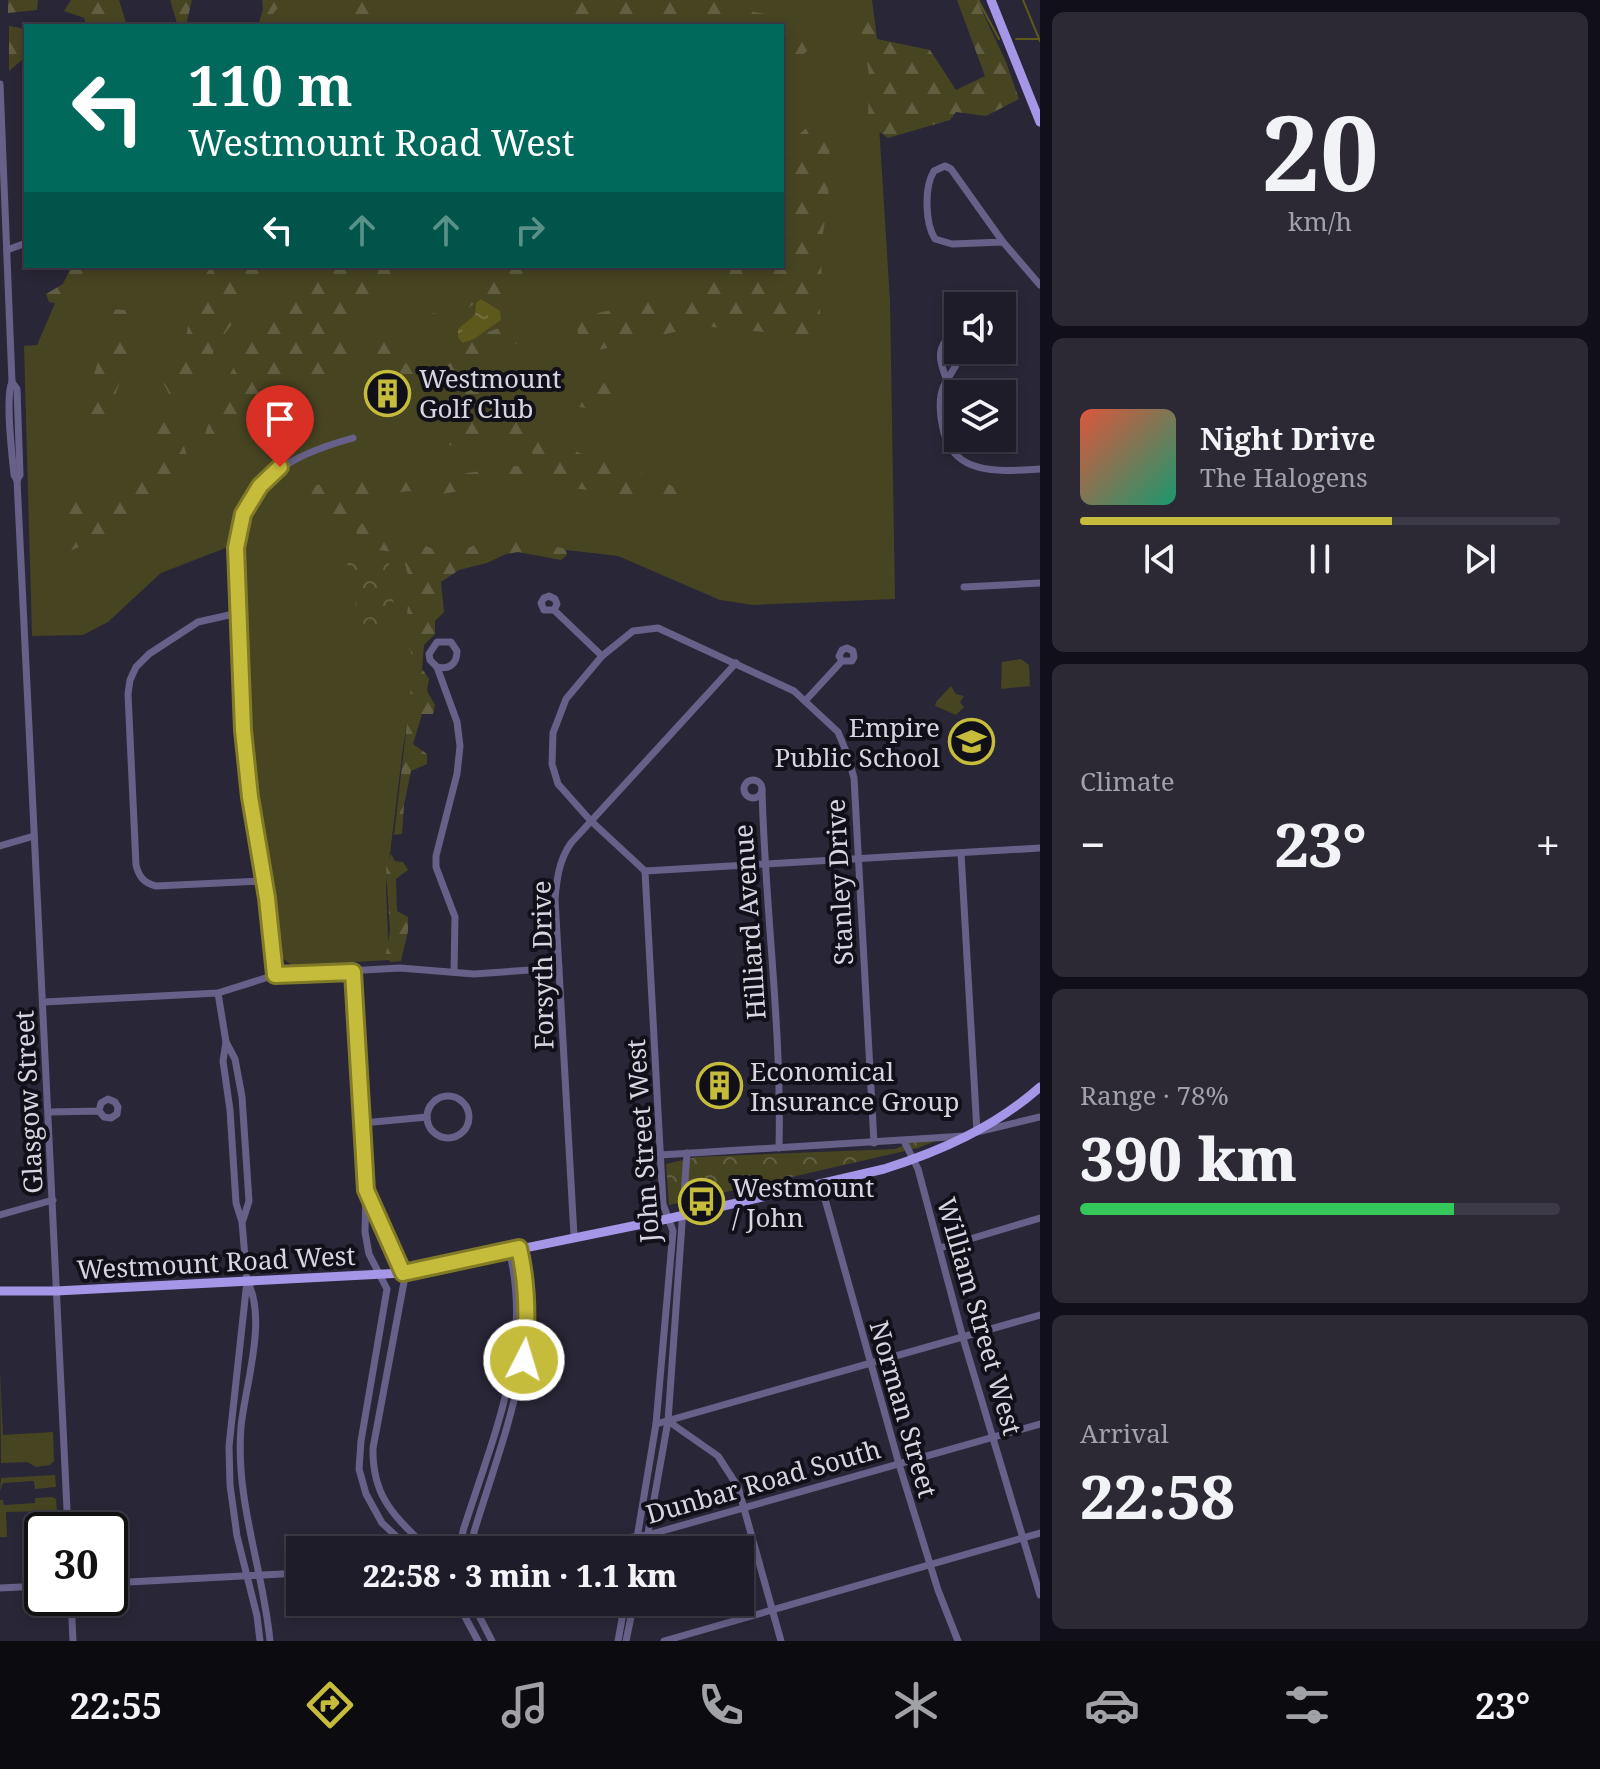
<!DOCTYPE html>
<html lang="en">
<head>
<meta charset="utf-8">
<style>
  body { margin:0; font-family:"Noto Serif",serif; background:#2c2935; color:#f1f3f6; height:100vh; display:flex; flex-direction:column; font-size:30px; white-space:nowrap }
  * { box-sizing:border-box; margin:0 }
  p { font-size:26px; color:#a1a1a8 }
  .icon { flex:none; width:44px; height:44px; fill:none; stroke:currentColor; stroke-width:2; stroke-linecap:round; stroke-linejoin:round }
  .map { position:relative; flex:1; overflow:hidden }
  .sheet { display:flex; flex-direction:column; gap:12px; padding:12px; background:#110f17; width:560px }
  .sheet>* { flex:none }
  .banner { position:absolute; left:24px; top:24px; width:760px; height:244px; border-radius:0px; box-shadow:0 4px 12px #0003,0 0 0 2px #3c3a46; background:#00695c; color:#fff; overflow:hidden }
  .tools { position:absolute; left:944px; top:292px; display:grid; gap:16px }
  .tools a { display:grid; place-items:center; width:72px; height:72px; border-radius:0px; background:#1f1c29; box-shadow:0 4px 12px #0003,0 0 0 2px #3c3a46; font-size:40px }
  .speed { position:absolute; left:24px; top:1512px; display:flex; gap:16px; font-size:40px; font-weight:700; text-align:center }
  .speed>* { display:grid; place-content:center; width:104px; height:104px; border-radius:50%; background:#1f1c29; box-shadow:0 4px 12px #0003,0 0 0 2px #3c3a46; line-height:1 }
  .speed .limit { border:4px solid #111; border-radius:12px; background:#fff; color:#111 }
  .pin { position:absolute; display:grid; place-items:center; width:68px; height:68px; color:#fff; margin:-82px -34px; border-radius:50% 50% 50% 0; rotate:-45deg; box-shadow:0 0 8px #0007 }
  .pin .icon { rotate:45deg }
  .me { position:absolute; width:88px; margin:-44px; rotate:5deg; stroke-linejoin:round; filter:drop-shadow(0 0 6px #0008) }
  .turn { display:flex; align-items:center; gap:28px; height:168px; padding:0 32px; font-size:36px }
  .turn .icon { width:104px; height:104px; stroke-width:2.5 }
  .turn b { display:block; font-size:56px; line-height:68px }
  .lanes { display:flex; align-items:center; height:76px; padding:0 32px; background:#0003; justify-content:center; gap:40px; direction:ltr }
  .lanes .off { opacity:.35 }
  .big { font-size:60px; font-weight:800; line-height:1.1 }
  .sheet .widget { flex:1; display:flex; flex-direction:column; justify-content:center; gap:12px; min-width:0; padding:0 28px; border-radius:12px; background:#2c2935 }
  .sheet .dial { align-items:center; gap:0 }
  .dial b { font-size:104px; line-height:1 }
  .song { display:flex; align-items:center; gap:24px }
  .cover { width:96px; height:96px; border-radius:12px; background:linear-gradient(135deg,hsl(10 70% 55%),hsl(160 70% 35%)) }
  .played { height:8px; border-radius:4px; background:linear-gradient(90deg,#c6bc3c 65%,#3c3a46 65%) }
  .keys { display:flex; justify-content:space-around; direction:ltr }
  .heat { display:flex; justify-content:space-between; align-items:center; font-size:44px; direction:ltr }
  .charge { height:12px; border-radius:6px; background:linear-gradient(90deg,#34c759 78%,#3c3a46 0) }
  .trip { position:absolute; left:286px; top:1536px; width:468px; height:80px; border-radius:0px; background:#1f1c29; box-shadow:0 4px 12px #0003,0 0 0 2px #3c3a46; font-weight:800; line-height:80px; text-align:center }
  .menu { display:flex; height:128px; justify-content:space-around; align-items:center; background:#0c0b10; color:#a1a1a8 }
  .menu .icon { width:56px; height:56px }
  .menu .selected { color:#c6bc3c }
  .menu b { font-size:36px; color:#f1f3f6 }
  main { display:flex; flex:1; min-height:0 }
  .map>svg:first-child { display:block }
  .grass { fill:#474422 }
  .forest { fill:url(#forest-firs) }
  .park { fill:url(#park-crowns) }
  .water { fill:url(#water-ripples) }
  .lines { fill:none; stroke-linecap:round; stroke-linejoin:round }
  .stream { stroke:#5d581c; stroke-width:2 }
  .minor { stroke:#676088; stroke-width:7 }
  .major { stroke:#a596e8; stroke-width:9 }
  .route-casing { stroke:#817a27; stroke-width:20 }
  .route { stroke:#c6bc3c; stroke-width:14 }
  .labels { text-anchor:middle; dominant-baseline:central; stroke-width:8; stroke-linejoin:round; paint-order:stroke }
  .poi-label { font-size:26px; fill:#d6d5e0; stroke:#111018; text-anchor:start }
  .street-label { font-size:26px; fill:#d6d5e0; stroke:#111018 }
</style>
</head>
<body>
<main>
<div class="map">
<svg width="1040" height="1641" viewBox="0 0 1040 1641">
  <defs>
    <pattern id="forest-firs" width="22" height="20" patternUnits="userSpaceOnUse" patternTransform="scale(2)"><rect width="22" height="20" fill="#474422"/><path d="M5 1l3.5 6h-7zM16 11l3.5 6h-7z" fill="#615e42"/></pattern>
    <pattern id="park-crowns" width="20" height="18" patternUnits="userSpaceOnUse" patternTransform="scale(2)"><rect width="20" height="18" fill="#474422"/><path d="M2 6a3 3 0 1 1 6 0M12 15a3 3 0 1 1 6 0" fill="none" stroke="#615e42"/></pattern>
    <pattern id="water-ripples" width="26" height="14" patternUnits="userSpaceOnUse" patternTransform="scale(2)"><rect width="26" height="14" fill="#5d581c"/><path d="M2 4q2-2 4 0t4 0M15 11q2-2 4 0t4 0" fill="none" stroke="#746f3d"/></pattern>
  </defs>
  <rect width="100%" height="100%" fill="#292637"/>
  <g class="grass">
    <path d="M265 0H866L878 109 890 301 895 599 753 605 720 600 618 556 549 548H520L430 576 403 748 386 886 389 960 293 966 281 957 257 797 241 542 161 573 108 622 83 635 32 636 24 346 37 345 71 266H782V26H250L266 20Z"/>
    <path d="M1021 659 1029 665 1030 686 1001 689 1002 662Z"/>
    <path d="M951 686 956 694 964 696 960 702 964 707 956 715 935 706 936 702Z"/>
    <path d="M0 1370 3 1435 53 1432 54 1461 50 1465 36 1467 27 1462 1 1463Z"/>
    <path d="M55 1475 56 1487 35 1489 34 1481 3 1483 0 1491 1 1478Z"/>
    <path d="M52 1497 56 1499 57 1511 6 1512 7 1537H0V1500H3L4 1505 35 1503V1498Z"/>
  </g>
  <g class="forest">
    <path d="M8 0H38L37 10 8 13Z"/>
    <path d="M71 0H119L127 26H87L84 18 64 11Z"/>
    <path d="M170 0H192L186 26H178Z"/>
    <path d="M262 0H284L266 23 258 26 263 9Z"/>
    <path d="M326 0H411L379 9 350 25 334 26 327 20Z"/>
    <path d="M590 0H726L744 10 765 14 787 29 807 38 810 49 800 57 784 58 782 61V26H545L548 12Z"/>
    <path d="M860 0H872L877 39 930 50 956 90 985 76 957 0H977L1006 62 1019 99 986 116 956 112 950 120 888 138 868 124 869 74 862 36Z"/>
    <path d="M512 16 524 22 525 26H462L464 23 499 20Z"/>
    <path d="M9 26 21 28 26 36V60L23 59 9 71Z"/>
    <path d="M841 118 828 157 827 171 829 202 823 232 819 337 700 326 582 354 575 318 708 289 717 266H782V151L805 129Z"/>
    <path d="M73 266H90L60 304 49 302 46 294 63 284Z"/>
    <path d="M211 266H265L260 287 220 340 192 393 172 400 164 384 187 332 194 294Z"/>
    <path d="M337 266H400L354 313 348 340 357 347 382 339 416 373 445 369C465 344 487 325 520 326L517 337 523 342C510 344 470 361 464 372 464 373 462 384 462 385L511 403V417L546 439 582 454 656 478 695 497H623L522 478 497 479 471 489 436 495 408 491 366 498 330 528 309 510 312 487 335 478 366 483H396L539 463 521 437 458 447 449 445 467 413 445 385 417 389C401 372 386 355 361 358 352 360 345 364 336 364L335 378 325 386 298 376 266 399H254L244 406 229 443 203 441C213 404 249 328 279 304 285 299 294 296 301 292 314 285 325 275 337 266Z"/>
    <path d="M498 266H533L508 293 480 299 426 341 417 336V325Z"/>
    <path d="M114 309 133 311C136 350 117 389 103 425L87 430 82 414Z"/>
    <path d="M593 383 628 384 627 393 616 415 576 406Z"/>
    <path d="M175 413 191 471 142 518 59 556 73 481 90 491 87 520 133 490 172 448 145 437Z"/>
    <path d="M312 416 309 446 293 445Z"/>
    <path d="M369 521 435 550 468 548 498 535 566 549 567 555 561 560 518 552 506 554 487 563 459 570 441 582 444 612 435 621V634L424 645 422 669 429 679 427 691 435 705 433 714H422L413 744 427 754V764L411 771 404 805 402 834 394 835 411 688V652L405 638 410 582 402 553 378 550 375 541 357 537 356 526Z"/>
    <path d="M391 854 395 861 403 862 408 870 396 879 397 911 408 917V931L401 961 390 962 386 954 390 931 386 868Z"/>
  </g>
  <g class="park">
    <path d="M388 556 393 589 353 597 347 563Z"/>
    <path d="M392 593 398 626 361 633 355 600Z"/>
    <path d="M938 1140 918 1148 669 1205 666 1164 696 1157 895 1149 914 1141Z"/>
  </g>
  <path class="water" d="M481 299 500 311 501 320 474 339 462 343 458 337V329L475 315 476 303Z"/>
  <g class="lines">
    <g class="stream">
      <path d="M978 0 999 39"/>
      <path d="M1023 0 1040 41"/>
      <path d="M1016 39H1038"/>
    </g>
    <g class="minor">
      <path d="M0 84 12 382C5 397 12 455 14 475L17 480 68 1530"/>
      <path d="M1003 242 952 244 935 239C925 223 924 187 934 171L945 166 951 169 1003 242 1040 285"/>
      <path d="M7 250 26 243"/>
      <path d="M962 350C959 368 944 377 941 395 939 407 941 421 944 433 956 477 1003 471 1040 469"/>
      <path d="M946 378C941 364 936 352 947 339L958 341"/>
      <path d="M12 382 17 389 20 475 17 480"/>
      <path d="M964 587 1040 583"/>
      <path d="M554 610 557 604 555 599 549 596 544 598 541 603 544 610H554L602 656"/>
      <path d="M238 613 198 622 149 654 136 667 130 680 128 694 136 865C139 877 144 883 156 886L264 881"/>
      <path d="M437 667C449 670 457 664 457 651L451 642H437L429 654 430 660 437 667 457 722 460 746 457 774 436 856V867L455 917 454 972"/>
      <path d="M806 700 842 661 839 656 842 650 847 648 853 651 854 657 852 661H842"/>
      <circle cx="753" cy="789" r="9"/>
      <path d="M762 790C765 909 782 1028 779 1148"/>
      <path d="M0 846 34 836"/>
      <path d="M961 853 977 1132 1040 1117"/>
      <path d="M645 871 590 820 558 784 552 764 553 733 566 699 602 656 633 631 658 628 794 691 838 732 848 756 854 778 874 1143"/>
      <path d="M645 871 1040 848"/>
      <path d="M353 972 366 1190 365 1232 369 1254 387 1289 361 1441 359 1469 366 1494 382 1523 411 1550"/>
      <path d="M275 975C272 949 271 922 267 896 262 862 253 828 249 794 243 738 241 681 238 624 237 590 229 547 243 515 263 468 306 451 353 438"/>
      <path d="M218 993 226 1042 235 1059 242 1097 249 1201 243 1220"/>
      <path d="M44 1002 218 993 275 975 400 968 474 974 559 968"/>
      <path d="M226 1042 223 1061 230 1110 236 1203 242 1222 247 1281 229 1446 230 1485 237 1536 257 1616 260 1641"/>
      <circle cx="448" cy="1117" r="21"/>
      <path d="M49 1112 99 1111 104 1117 111 1118 117 1114 118 1107 115 1102 108 1099 101 1103 99 1111"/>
      <path d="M363 1123 427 1117"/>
      <path d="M904 1141 918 1169 963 1338 1040 1595"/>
      <path d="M660 1155 965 1136"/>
      <path d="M821 1185 899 1464 938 1590 958 1641"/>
      <path d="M367 1192 403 1273 404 1282 373 1448C372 1499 396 1517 429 1550"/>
      <path d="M0 1215 53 1200"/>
      <path d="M574 1236 555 899C557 878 559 860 571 843L736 663"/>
      <path d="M940 1248 1040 1218"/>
      <path d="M247 1281C268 1318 245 1386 241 1427 235 1501 263 1568 270 1641"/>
      <path d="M668 1421 718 1456 738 1487 781 1641"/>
      <path d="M656 1424 1040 1315"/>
      <path d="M460 1550 463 1531C492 1439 534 1347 509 1250"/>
      <path d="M472 1550 474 1532C503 1436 542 1349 519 1248"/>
      <path d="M540 1550 648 1535 1040 1424"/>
      <path d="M635 1550 656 1424 673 1231 663 1204 645 871"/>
      <path d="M645 1550 668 1421 687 1153"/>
      <path d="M110 1583 300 1573"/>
      <path d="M0 1588 42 1586"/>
      <path d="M71 1598 73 1641"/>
      <path d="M457 1602 478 1641"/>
      <path d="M472 1602 492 1641"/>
      <path d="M618 1641 625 1602"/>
      <path d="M626 1641 634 1602"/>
      <path d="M664 1641 1040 1533"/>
    </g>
    <g class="major">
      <path d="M991 0 1040 122"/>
      <path d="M0 1291H56L403 1273 667 1219 884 1169C941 1151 995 1127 1040 1087"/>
    </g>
  </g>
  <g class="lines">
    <defs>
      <path id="route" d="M280 467 260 486 243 514 236 548 243 730 250 797 267 898 275 975 353 972 366 1190 403 1273 519 1248C528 1286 528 1322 524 1360"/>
    </defs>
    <use href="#route" class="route-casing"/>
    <use href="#route" class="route"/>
  </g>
  <defs>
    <symbol id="building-ring" viewBox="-11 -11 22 22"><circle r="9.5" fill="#111018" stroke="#c6bc3c" stroke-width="1.5"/><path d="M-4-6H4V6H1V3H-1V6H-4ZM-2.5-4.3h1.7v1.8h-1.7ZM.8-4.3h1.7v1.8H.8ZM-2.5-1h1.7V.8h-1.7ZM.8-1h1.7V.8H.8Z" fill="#c6bc3c"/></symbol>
    <symbol id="school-ring" viewBox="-11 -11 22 22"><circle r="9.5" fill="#111018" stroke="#c6bc3c" stroke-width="1.5"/><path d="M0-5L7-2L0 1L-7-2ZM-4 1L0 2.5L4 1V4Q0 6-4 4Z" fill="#c6bc3c"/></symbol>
    <symbol id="bus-ring" viewBox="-11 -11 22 22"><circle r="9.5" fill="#111018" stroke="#c6bc3c" stroke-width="1.5"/><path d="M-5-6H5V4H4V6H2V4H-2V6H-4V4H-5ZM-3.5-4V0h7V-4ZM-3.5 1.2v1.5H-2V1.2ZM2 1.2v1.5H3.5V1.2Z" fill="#c6bc3c"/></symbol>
  </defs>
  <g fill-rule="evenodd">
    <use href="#building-ring" x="362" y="368" width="51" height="51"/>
    <use href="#school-ring" x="946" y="716" width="51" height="51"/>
    <use href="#building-ring" x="694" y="1060" width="51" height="51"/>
    <use href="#bus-ring" x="676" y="1176" width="51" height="51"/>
  </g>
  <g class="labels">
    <g class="poi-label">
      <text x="419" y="378">Westmount<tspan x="419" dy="30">Golf Club</tspan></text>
      <text x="940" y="727" text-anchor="end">Empire<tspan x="940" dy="30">Public School</tspan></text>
      <text x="750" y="1071">Economical<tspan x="750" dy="30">Insurance Group</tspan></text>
      <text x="732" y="1187">Westmount<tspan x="732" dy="30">/ John</tspan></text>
    </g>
    <g class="street-label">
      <text transform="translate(839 882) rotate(-93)">Stanley Drive</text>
      <text transform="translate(749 922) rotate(-94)">Hilliard Avenue</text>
      <text transform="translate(542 965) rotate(-91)">Forsyth Drive</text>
      <text transform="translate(28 1102) rotate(-93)">Glasgow Street</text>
      <text transform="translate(642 1141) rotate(-94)">John Street West</text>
      <text transform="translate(216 1262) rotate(-3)">Westmount Road West</text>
      <text transform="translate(980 1316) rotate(74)">William Street West</text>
      <text transform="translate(904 1409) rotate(74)">Norman Street</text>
      <text transform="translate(763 1481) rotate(-16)">Dunbar Road South</text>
    </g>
  </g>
</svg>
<div class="tools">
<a><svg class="icon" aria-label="sound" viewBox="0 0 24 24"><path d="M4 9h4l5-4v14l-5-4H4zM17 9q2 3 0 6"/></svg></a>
<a><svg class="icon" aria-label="layers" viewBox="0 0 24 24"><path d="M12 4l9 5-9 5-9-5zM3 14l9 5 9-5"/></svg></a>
</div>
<div class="speed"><div class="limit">30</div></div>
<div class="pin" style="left:280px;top:467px;background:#d93025"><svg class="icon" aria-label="arrive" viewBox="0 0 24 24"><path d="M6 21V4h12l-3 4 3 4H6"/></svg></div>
<svg class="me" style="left:524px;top:1360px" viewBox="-20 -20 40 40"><circle r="17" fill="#c6bc3c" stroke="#fff" stroke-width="3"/><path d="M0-11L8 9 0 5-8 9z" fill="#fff"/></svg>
<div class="trip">22:58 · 3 min · 1.1 km</div>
<div class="banner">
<div class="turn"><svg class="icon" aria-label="left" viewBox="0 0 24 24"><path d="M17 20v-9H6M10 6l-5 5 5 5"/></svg><div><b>110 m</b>Westmount Road West</div></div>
<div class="lanes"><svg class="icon" aria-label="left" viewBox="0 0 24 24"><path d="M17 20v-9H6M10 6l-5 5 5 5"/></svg><svg class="icon off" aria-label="ahead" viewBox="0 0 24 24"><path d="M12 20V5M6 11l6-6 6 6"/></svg><svg class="icon off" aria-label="ahead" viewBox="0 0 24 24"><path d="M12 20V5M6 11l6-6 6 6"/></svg><svg class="icon off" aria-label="right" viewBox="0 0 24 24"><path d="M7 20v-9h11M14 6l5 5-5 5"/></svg></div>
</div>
</div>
<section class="sheet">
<div class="widget dial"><b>20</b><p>km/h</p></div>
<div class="widget">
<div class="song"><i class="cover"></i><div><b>Night Drive</b><p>The Halogens</p></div></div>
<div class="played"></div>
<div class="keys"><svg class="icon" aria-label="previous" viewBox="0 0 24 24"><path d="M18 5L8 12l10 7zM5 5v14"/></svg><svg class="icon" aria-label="pause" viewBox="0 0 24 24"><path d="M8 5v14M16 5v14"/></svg><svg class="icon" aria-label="next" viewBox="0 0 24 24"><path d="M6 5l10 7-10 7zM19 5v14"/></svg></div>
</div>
<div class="widget"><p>Climate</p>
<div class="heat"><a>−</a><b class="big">23°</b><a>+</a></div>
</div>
<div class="widget"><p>Range · 78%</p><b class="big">390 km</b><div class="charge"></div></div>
<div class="widget"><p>Arrival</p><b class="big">22:58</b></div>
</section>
</main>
<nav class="menu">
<b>22:55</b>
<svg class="icon selected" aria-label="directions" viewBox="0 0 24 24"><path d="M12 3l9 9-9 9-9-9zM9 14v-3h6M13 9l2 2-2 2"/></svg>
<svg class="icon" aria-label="music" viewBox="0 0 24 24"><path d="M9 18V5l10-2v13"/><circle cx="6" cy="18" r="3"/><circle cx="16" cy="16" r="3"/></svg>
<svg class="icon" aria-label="phone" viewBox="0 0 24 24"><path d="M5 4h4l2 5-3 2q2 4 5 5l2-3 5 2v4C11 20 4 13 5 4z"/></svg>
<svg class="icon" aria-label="climate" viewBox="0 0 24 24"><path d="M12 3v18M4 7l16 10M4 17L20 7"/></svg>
<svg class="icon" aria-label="car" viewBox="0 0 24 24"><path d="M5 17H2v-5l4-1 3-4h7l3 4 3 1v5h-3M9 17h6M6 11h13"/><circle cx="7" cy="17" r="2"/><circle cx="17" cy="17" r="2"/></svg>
<svg class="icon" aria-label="filters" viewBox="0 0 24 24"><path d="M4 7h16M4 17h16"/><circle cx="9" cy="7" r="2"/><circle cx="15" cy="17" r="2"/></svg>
<b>23°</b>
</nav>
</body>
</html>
